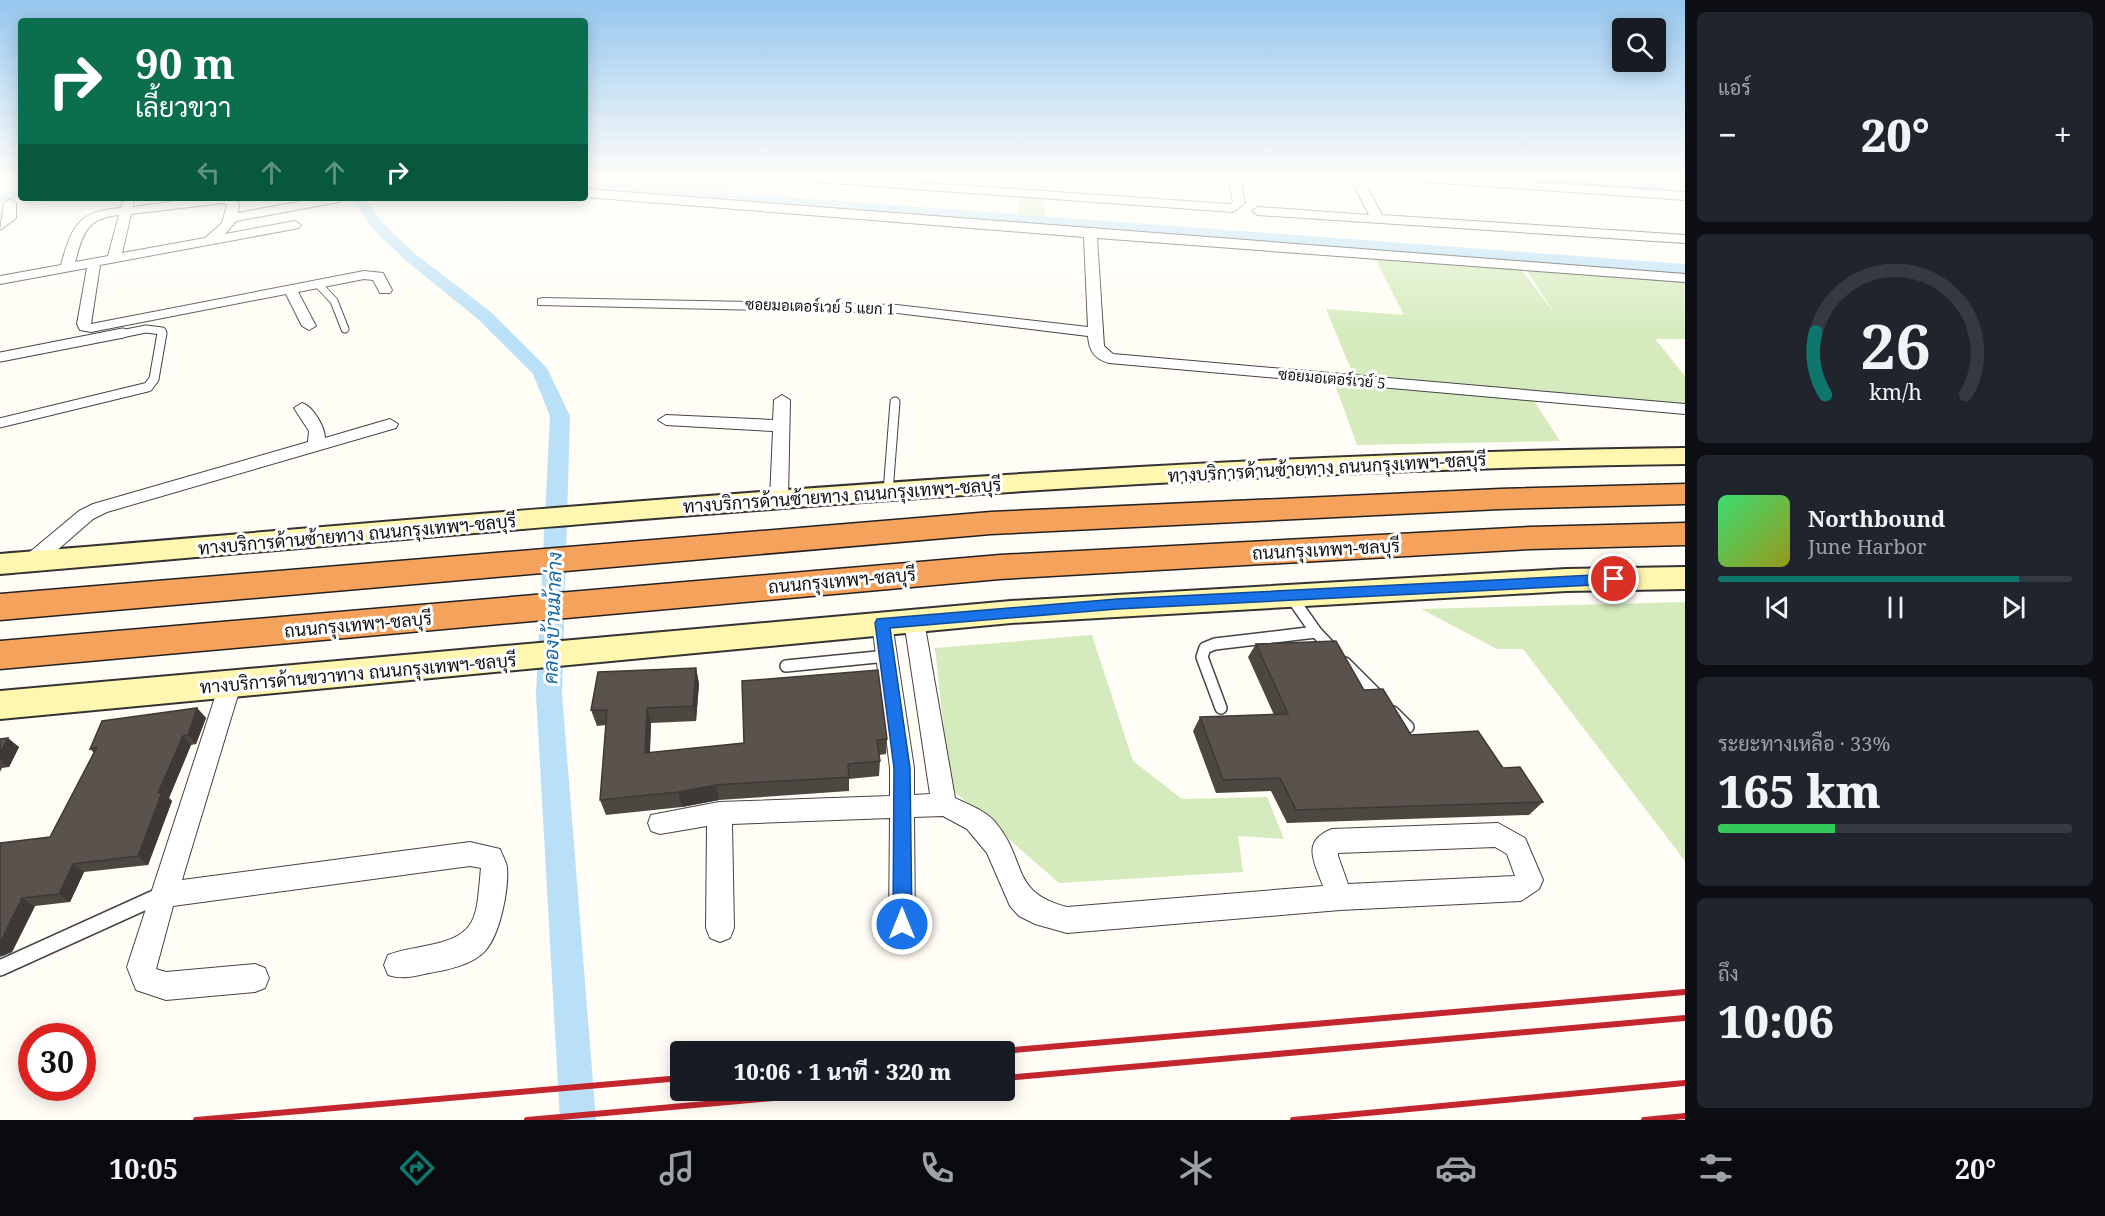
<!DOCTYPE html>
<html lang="th">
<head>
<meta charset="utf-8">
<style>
  body { margin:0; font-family:"Noto Serif",Sarabun,serif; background:#20242c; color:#f1f3f6; height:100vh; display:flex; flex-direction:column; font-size:22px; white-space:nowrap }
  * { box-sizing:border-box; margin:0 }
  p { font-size:20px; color:#9ea1a6 }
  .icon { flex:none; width:33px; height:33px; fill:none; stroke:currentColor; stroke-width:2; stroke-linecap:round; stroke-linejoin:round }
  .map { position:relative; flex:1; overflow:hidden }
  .side { display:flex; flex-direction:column; gap:12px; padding:12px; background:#0d0f14; width:420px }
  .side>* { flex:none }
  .guide { position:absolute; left:18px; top:18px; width:570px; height:183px; border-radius:6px; box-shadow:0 3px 15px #0003; background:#0b6e4f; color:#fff; overflow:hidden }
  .fabs { position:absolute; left:1612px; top:18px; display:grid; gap:12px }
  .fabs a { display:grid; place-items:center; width:54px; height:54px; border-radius:6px; background:#171b24; box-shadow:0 3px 15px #0003; font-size:30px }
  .speed { position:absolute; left:18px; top:1023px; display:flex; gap:12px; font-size:30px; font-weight:700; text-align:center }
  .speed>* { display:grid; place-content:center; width:78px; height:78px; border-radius:50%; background:#171b24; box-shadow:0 3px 15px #0003; line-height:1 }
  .speed .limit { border:9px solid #d22; background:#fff; color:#111 }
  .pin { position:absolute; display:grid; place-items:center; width:51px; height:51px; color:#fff; margin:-26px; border:3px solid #fff; border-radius:50%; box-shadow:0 2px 6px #0007 }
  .me { position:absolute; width:66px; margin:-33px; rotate:0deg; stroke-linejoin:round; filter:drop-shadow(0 0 4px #0008) }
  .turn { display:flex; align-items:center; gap:21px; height:126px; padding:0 18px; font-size:27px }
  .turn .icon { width:78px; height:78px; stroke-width:2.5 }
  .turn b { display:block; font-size:42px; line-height:51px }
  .lanes { display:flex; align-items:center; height:57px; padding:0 18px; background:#0003; justify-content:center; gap:30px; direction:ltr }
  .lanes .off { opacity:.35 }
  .big { font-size:45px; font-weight:800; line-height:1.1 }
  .side .card { flex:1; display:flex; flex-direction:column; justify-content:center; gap:9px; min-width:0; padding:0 21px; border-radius:9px; background:#20242c }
  .side .dial { align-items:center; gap:0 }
  .dial svg { height:156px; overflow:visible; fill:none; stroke:#363941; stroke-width:7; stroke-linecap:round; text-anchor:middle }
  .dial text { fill:#f1f3f6; stroke:none }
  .song { display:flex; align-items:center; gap:18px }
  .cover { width:72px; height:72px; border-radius:9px; background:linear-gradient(135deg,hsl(140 70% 55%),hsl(60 70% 35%)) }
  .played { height:6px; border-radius:3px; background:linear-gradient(90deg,#0f766e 85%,#363941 85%) }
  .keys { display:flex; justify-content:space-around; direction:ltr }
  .heat { display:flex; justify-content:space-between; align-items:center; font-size:33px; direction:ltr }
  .charge { height:9px; border-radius:4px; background:linear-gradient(90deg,#34c759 33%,#363941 0) }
  .trip { position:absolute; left:670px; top:1041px; width:345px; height:60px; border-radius:6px; background:#171b24; box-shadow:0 3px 15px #0003; font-weight:800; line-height:60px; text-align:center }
  .menu { display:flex; height:96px; justify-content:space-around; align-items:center; background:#090b0e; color:#9ea1a6 }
  .menu .icon { width:42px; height:42px }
  .menu .active { color:#0f766e }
  .menu b { font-size:27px; color:#f1f3f6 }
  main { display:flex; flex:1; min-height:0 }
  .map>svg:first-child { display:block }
  .green { fill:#d5ebbd }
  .water { fill:#b9e0f7; stroke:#3f96cf; stroke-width:1.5 }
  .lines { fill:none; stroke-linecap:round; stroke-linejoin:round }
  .canal { fill:#b9e0f7; fill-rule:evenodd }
  .service-far3-casing { stroke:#444; stroke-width:9 }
  .service-far2-casing { stroke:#444; stroke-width:11 }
  .service-far1-casing { stroke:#444; stroke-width:14 }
  .service-casing { stroke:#444; stroke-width:18 }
  .minor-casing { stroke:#444; stroke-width:2 }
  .secondary-casing { stroke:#333; stroke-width:4 }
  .motorway-casing { stroke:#222; stroke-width:3 }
  .service-far3 { stroke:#fff; stroke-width:7 }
  .service-far2 { stroke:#fff; stroke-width:9 }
  .service-far1 { stroke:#fff; stroke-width:11 }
  .service { stroke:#fff; stroke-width:15 }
  .minor { fill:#fff; fill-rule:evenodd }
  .secondary { fill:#fff6b0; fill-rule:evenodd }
  .motorway { fill:#f5a25d; fill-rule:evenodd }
  .rail { stroke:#c4262e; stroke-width:6 }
  .wall { fill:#4d4742 }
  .shaded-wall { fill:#3f3936 }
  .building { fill:#5a524d; stroke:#3f3936; stroke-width:1.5 }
  .route { fill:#1a73e8; stroke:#114b97; stroke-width:1.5 }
  .labels { text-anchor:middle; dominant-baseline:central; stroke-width:6; stroke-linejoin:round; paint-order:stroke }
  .far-street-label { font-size:15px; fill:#111; stroke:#fff }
  .street-label { font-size:18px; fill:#111; stroke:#fff }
  .water-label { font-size:20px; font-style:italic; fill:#1768a6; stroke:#fff }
</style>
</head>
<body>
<main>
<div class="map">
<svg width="1685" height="1120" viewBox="0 0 1685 1120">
  <rect width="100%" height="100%" fill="#fffdf5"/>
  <g class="green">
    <path d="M585 177H737L724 194 585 183Z"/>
    <path d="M1014 177H1052L1053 193 1044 199 1045 219 1017 217 1020 198 1013 189Z"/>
    <path d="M1457 177H1685V191Z"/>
    <path d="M1376 260 1521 269 1555 314 1527 271 1684 281 1685 339H1655L1685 376V404L1353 374 1326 309 1404 315Z"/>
    <path d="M1334 382 1534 401 1560 441 1357 445Z"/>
    <path d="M1685 602V861L1523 649H1497L1421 609Z"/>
    <path d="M1092 635 1133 761 1182 799 1267 797 1284 839 1238 836 1243 872 1059 883 950 788 935 648Z"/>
  </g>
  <path class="water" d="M1482 177H1658L1660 179H1652L1663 189Z"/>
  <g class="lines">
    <g class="canal">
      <path d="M585 182 1685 264V274L585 190Z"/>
      <path d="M21 190 22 198 0 202V194Z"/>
      <path d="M351 198H365L383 223 414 253 491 312 547 368 570 416 562 694 596 1120H560L536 694 550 416 533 374 479 320 404 259 373 229Z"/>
    </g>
    <defs>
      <g id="service-far3">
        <path d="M318 284 334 301 345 329"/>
        <path d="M116 335 146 329 162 331 161 335"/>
      </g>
      <g id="service-far2">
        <path d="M0 357 123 333"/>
        <path d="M0 423 148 387 154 379 162 333"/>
        <path d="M888 492 895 402"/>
      </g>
      <g id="service-far1">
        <path d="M1290 595 1316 632 1334 651"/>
        <path d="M1345 663 1380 698"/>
        <path d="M786 666 887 656"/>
        <path d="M1221 708 1202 657 1205 648 1215 644 1316 632"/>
        <path d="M1393 712 1408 727"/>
      </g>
      <path id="service" d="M0 968 161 895"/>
      <g id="minor">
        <path d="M783 177H839L1230 204 1233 202 1228 177H1240L1245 203 1233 212 789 180Z"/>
        <path d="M1350 177H1362L1382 215 1685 235V243L1258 215 1252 211 1258 207 1369 215Z"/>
        <path d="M1393 177H1451L1685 192V200L1399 180Z"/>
        <path d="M585 189 1685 274V282L1097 238 1104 346 1113 354 1685 404V414L1109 363C1094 359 1089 350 1088 336L897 313 538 305V299L543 298 897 305 1088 327 1084 237 585 197Z"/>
        <path d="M124 198H134L133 207C154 205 227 190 239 203L238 213 319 198H345L339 202 236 221 225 234 295 221 301 225 299 228 100 265 91 324 364 271 383 273 392 290 390 293H380L373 280 364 279 298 292 316 326 309 330 302 326 286 294 91 332 80 330 77 324 87 268 0 284V276L61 265C72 226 78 211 121 208ZM223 203 227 205 222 223 205 238 122 253 131 214ZM119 215 108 256 75 262C83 234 86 218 119 215Z"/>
        <path d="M10 199 16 203V218L0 230 4 203Z"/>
        <path d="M782 395 790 400 788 499 785 503H773L770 499 773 431 666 425 658 420 666 415 773 420 774 400Z"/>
        <path d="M302 403C313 406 325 427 325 438L390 419 398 424 396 428 107 512 93 519 39 566H25L22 561 25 556 79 511 93 504 308 442 309 431 294 408Z"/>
        <path d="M914 613 921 615 924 621 955 798C969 805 985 810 995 822 1028 861 1009 892 1067 907L1323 886C1314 861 1301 841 1332 829L1498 823 1525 838 1543 880 1539 889 1521 901 1340 910 1067 933 1035 924 1019 916 1010 906 987 853 967 829 943 816 914 817 915 924 912 934 902 937 892 934 889 924 890 818 732 824 734 928 730 938 720 942 710 938 706 928 707 826 660 834 651 831 648 823 651 815 719 802 890 796V768L872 623 875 617 882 615 889 617 892 623 914 768V795L930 794 904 621 907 615ZM1495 847 1507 854 1515 876 1348 884 1338 856V853Z"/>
        <path d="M230 676 238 679 241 685 182 880 470 842 500 849C502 855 506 861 507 867 509 889 500 935 485 951 472 965 447 970 429 973 415 976 402 980 388 975L384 965 388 955C400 950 412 949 425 946 480 936 476 917 481 868L470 866 173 906 156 969 166 972 255 964 265 968 269 978 265 988 255 992 166 1000 136 990 127 967 219 685 222 679Z"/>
      </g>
      <g id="secondary">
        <path d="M1685 448V464C1122 471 561 526 0 574V554C561 508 1122 454 1685 448Z"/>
        <path d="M1685 567V589L1566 591 1011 623 0 719V691L1011 601 1566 569Z"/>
      </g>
      <g id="motorway">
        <path d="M1685 484V504L1500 509 991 534 0 620V594L991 512 1500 489Z"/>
        <path d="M1685 523V545L1530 549 1000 579 0 669V641L1000 555 1530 527Z"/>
      </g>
    </defs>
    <use href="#service-far3" class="service-far3-casing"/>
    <use href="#service-far2" class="service-far2-casing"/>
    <use href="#service-far1" class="service-far1-casing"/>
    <use href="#service" class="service-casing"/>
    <use href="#minor" class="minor-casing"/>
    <use href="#secondary" class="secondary-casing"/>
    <use href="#motorway" class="motorway-casing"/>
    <use href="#service-far3" class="service-far3"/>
    <use href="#service-far2" class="service-far2"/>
    <use href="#service-far1" class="service-far1"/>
    <use href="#service" class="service"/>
    <use href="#minor" class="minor"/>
    <use href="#secondary" class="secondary"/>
    <use href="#motorway" class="motorway"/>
    <g class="rail">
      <path d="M991 1052 1685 992"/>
      <path d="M1005 1078 1685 1018"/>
      <path d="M196 1120 681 1078"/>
      <path d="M527 1120 863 1090"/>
      <path d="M1293 1120 1685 1083"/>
      <path d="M1644 1120 1685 1116"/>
    </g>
  </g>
  <g class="wall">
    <path d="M1256 644 1364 690 1411 735 1503 768 1543 802 1529 815 1287 823 1271 791 1216 793 1193 731 1200 717 1274 715 1248 657Z"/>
    <path d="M696 668 699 684 696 721 651 723 650 753 887 739 886 754 879 755 880 761 879 776 849 779V791L719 800 682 807 606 815 600 800 606 725 597 726 591 710Z"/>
    <path d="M197 708 206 718 196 744 191 745 169 798 172 801 148 865 84 872 70 902 35 906 12 952 0 957V843L50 837 94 753 90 749Z"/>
    <path d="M0 739 19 747 9 767 2 768 0 772Z"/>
  </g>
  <g class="shaded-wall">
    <path d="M696 668 699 684 696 721 693 706Z"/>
    <path d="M197 708 206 718 196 744 188 735Z"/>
    <path d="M647 708 651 723 649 768 645 753Z"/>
    <path d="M183 736 191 745 169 798 172 801 148 865 138 856 158 793Z"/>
    <path d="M8 738 19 747 9 767 0 760V753Z"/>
    <path d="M716 785 719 800 682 807 678 792Z"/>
    <path d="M73 864 84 872 70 902 59 894Z"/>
    <path d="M22 898 35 906 12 952 2 956 0 955V943Z"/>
  </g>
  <g class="building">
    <path d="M1336 641 1364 690 1383 689 1411 735 1478 731 1503 768 1520 767 1543 802 1296 810 1280 778 1223 780 1200 717 1288 714 1256 644Z"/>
    <path d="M696 668 693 706 647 708 645 753 744 743 742 681 878 670 887 739 877 740 880 761 848 764 849 777 716 785 678 792 600 800 607 710H591L598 672Z"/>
    <path d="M197 708 188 735 183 736 158 793 162 792 138 856 73 864 59 894 22 898 0 943V843L50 837 97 747 90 749 102 721Z"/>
    <path d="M8 738 0 753V739Z"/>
  </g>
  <linearGradient id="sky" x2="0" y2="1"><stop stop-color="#95c6ee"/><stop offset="0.53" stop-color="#fffefa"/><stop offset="1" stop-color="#fffefa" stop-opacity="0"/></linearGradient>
  <rect width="1685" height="334" fill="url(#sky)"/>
  <path class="route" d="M1614 574 1621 579 1614 584 1117 609 890 628 910 768 912 924 909 931 902 934 895 931 893 924 894 768 875 623 877 619 1117 599Z"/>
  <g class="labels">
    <g class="far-street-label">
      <text transform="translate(820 306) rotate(2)">ซอยมอเตอร์เวย์ 5 แยก 1</text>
      <text transform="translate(1332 378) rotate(5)">ซอยมอเตอร์เวย์ 5</text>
    </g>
    <g class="street-label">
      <text transform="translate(1327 467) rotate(-3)">ทางบริการด้านซ้ายทาง ถนนกรุงเทพฯ-ชลบุรี</text>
      <text transform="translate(842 495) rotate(-4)">ทางบริการด้านซ้ายทาง ถนนกรุงเทพฯ-ชลบุรี</text>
      <text transform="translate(357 534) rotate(-5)">ทางบริการด้านซ้ายทาง ถนนกรุงเทพฯ-ชลบุรี</text>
      <text transform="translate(1326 549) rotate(-3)">ถนนกรุงเทพฯ-ชลบุรี</text>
      <text transform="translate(842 580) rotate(-5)">ถนนกรุงเทพฯ-ชลบุรี</text>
      <text transform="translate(358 624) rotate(-5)">ถนนกรุงเทพฯ-ชลบุรี</text>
      <text transform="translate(358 673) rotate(-5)">ทางบริการด้านขวาทาง ถนนกรุงเทพฯ-ชลบุรี</text>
    </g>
    <g class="water-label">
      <text transform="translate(552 618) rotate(-88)">คลองบ้านม้าล่าง</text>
    </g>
  </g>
</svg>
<div class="fabs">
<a><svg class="icon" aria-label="search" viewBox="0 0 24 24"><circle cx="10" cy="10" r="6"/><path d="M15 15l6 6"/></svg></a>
</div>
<div class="speed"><div class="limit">30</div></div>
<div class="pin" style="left:1614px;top:579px;background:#d93025"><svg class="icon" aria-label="arrive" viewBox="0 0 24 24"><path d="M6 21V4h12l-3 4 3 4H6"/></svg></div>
<svg class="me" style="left:902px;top:924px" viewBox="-20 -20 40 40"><circle r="17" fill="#1a73e8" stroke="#fff" stroke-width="3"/><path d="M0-11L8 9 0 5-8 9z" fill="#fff"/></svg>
<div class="trip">10:06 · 1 นาที · 320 m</div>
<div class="guide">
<div class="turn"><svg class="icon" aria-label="right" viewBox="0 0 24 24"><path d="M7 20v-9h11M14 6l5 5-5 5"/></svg><div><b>90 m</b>เลี้ยวขวา</div></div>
<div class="lanes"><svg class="icon off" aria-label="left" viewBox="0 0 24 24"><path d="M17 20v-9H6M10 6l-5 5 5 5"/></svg><svg class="icon off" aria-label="ahead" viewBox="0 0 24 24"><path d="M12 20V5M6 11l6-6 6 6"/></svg><svg class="icon off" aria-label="ahead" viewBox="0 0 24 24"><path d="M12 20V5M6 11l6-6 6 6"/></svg><svg class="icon" aria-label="right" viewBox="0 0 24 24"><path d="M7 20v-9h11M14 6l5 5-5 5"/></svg></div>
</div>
</div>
<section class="side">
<div class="card"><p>แอร์</p>
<div class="heat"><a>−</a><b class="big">20°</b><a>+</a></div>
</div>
<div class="card dial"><svg viewBox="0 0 100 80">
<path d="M14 69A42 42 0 1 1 86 69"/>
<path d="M14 69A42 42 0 0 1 9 37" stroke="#0f766e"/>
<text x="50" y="56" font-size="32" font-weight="700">26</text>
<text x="50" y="72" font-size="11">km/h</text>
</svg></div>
<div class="card">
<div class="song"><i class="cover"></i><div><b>Northbound</b><p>June Harbor</p></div></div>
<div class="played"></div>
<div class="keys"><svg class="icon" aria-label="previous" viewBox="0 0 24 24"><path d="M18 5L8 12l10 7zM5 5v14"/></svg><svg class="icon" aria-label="pause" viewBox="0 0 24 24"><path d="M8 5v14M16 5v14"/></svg><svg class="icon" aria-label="next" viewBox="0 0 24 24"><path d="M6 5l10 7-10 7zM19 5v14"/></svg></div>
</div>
<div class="card"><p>ระยะทางเหลือ · 33%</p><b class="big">165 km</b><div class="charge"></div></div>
<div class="card"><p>ถึง</p><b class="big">10:06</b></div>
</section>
</main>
<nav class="menu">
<b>10:05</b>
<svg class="icon active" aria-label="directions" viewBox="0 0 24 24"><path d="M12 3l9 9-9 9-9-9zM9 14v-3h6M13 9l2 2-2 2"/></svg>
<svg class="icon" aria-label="music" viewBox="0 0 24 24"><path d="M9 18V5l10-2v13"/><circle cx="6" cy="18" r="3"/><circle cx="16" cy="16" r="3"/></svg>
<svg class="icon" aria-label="phone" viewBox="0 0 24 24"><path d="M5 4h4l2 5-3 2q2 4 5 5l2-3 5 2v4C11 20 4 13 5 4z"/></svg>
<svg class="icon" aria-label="climate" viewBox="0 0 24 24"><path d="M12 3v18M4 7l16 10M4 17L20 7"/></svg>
<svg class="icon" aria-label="car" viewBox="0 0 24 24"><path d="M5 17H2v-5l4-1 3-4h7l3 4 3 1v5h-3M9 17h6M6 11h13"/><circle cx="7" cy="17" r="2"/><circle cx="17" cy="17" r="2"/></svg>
<svg class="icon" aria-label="filters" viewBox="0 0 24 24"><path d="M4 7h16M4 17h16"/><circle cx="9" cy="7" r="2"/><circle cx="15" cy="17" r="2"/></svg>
<b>20°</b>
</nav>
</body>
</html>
